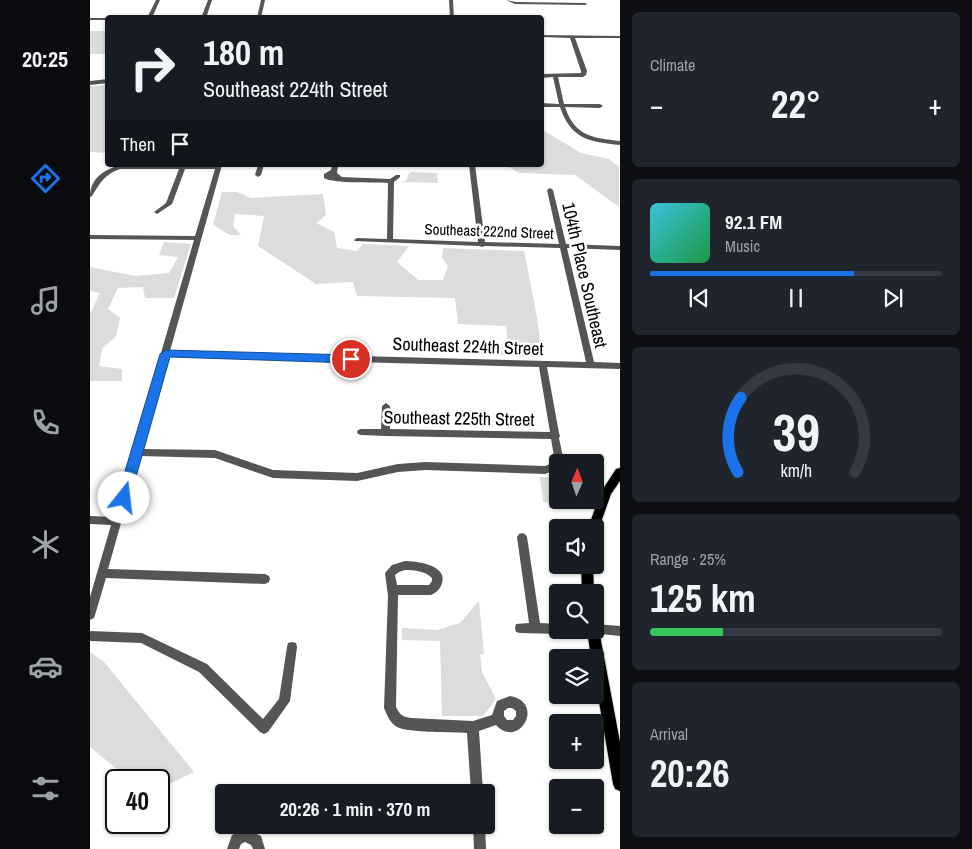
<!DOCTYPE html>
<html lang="en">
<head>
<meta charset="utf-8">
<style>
  body { margin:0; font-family:"Archivo Narrow",sans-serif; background:#20242c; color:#f1f3f6; height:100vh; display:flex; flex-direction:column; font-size:19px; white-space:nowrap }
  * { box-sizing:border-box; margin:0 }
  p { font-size:16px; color:#9ea1a6 }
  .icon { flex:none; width:28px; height:28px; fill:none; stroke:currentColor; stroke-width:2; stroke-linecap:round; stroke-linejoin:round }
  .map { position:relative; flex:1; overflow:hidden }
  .side { display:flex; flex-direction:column; gap:12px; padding:12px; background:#0d0f14; width:352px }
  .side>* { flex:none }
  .top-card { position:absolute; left:15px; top:15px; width:439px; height:152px; border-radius:5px; box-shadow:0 1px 4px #0004; background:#171b24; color:#f1f3f6; overflow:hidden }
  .needle { width:32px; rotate:2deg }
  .buttons { position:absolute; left:459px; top:454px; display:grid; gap:10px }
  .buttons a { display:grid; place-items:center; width:55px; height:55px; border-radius:5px; background:#171b24; box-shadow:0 1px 4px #0004; font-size:25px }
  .speed { position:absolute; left:15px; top:769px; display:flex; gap:10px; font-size:25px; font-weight:700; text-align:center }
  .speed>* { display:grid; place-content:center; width:65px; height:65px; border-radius:50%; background:#171b24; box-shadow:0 1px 4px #0004; line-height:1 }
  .speed .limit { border:2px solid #111; border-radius:8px; background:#fff; color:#111 }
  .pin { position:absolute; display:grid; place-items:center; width:42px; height:42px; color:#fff; margin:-21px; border:2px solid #fff; border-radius:50%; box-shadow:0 1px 5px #0007 }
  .me { position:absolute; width:55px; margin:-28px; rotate:16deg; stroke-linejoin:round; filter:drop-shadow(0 0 4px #0008) }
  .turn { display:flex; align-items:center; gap:18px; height:105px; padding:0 15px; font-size:22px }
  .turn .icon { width:65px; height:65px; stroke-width:2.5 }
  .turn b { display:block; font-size:35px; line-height:42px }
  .then { display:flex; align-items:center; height:48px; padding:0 15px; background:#0003; gap:10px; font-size:19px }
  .big { font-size:38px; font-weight:800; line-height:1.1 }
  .side .widget { flex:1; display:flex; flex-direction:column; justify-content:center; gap:8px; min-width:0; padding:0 18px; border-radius:8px; background:#20242c }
  .side .dial { align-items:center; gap:0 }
  .dial svg { height:130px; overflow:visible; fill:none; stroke:#363941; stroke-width:7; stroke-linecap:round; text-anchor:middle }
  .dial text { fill:#f1f3f6; stroke:none }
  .song { display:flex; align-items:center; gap:15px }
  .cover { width:60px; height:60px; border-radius:8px; background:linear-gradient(135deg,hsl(190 70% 55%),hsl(140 70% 35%)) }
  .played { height:5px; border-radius:2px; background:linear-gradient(90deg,#1a73e8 70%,#363941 70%) }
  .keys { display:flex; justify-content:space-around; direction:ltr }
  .heat { display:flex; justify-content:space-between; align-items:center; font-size:28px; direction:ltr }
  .charge { height:8px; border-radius:4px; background:linear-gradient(90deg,#34c759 25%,#363941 0) }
  .trip { position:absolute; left:125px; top:784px; width:280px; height:50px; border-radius:5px; background:#171b24; box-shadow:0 1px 4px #0004; font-weight:800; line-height:50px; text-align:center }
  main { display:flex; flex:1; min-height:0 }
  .tab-bar { display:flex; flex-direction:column; width:90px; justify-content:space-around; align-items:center; background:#090b0e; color:#9ea1a6 }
  .tab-bar .icon { width:35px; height:35px }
  .tab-bar .on { color:#1a73e8 }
  .tab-bar b { font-size:22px; color:#f1f3f6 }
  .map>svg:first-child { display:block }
  .green { fill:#dcdcdc }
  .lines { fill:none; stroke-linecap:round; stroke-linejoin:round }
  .major-casing { stroke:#dbdbdb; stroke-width:2 }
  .minor { fill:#555; fill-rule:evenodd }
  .major { fill:#000; fill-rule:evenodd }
  .route { fill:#1a73e8; stroke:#114b97 }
  .labels { text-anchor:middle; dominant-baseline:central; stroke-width:5; stroke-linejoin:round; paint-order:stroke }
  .far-street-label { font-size:15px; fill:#000; stroke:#fff }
  .street-label { font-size:18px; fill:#000; stroke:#fff }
</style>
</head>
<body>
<main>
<nav class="tab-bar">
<b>20:25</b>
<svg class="icon on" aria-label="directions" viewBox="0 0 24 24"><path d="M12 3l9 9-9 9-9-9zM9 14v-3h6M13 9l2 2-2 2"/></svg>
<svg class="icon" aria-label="music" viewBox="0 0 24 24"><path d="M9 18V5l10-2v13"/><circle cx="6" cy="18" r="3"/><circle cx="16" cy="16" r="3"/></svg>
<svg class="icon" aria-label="phone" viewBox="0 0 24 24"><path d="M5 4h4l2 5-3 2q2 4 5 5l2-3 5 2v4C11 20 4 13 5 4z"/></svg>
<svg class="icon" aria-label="climate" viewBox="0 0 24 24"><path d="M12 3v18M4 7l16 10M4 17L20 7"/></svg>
<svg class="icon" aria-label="car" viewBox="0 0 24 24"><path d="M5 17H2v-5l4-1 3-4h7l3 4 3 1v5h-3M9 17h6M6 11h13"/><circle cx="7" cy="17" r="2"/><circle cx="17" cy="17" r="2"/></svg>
<svg class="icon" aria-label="filters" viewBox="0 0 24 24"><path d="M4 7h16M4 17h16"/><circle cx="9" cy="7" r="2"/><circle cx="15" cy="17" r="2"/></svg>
</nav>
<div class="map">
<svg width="530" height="849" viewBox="0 0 530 849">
  <rect width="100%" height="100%" fill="#fff"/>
  <g class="green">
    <rect x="0" y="31" width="17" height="23"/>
    <path d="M17 85V153L0 152V86Z"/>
    <path d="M451 129 491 153 519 159 529 167V207L485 175 429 173 415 165H451Z"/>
    <path d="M321 172 347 173 348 183 312 182 317 180 318 175Z"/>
    <path d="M132 192H147L161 198 233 194 236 215 226 223 244 232 247 248 267 251 273 244 319 246 307 262 328 280H353L358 266 352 258 353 248 434 251 447 317 452 357 389 354V346L418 347 416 326 368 324 365 298 267 296 263 282 226 284 168 246 174 216 145 214 143 226 151 235H140L123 225Z"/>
    <path d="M74 242 101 244 84 298H55L53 287 28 288 18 309 30 318 26 336 12 349 9 366 32 369V381H0V314L10 293 0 291V267L45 276 79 273 88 257 69 255Z"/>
    <path d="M450 477H467L468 500H480L481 503 453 502Z"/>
    <path d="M389 601 394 654H390L392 672 406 699 393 716H352L350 641 312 640V628L347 630 370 623Z"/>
    <path d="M0 652 14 662 104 772 69 789V780H40L0 747Z"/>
  </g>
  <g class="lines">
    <defs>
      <g id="major">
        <path d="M530 468V481L521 494 509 528 505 532V528H498L511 492 526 469Z"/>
        <path d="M491 565H503L504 592H492Z"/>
        <path d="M505 625 509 630 530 742V791L525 789 523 784 505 678V658H501L497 630H505Z"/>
      </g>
    </defs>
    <use href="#major" class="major-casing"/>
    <g class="minor">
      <path d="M66 0H70L62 18H57Z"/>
      <path d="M118 0H122L116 18H111Z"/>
      <path d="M171 0H175L171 18H167Z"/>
      <path d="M359 0H363L364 18H360Z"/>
      <path d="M416 0 426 2 495 3 497 4 495 5 425 4Z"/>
      <rect x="0" y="18" width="18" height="2"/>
      <path d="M451 35 530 36V38H485L497 71 496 75 493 77H468L474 104H510L513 106 510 108 475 107C485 136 502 138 530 141V145C499 142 481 139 470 107H451V103L469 104 463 77 451 78V74L491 73V71L480 38 451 37Z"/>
      <path d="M18 79V83L0 85V81Z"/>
      <path d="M30 165H132L80 351 496 362 470 248 395 246 392 247 389 246 265 241 264 240 267 238 297 239 298 183C284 182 244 184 234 178V174L241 170 242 165H248L247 173 252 177 300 179 306 175H310V177L304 182 303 239 388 242 379 165H385L395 242 469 244 457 190 460 188 463 190 476 244 530 246V250L477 248 504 362 530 363V369L457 367 469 433 470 436 469 438 474 462H468V469L455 474 335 470 308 472 267 481 183 478 125 458 50 456 18 569 175 574 179 576 180 579 179 582 175 584 16 578 5 615 4 618 0 620V597L21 525 0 524V516L23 517 104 240 0 239V235L105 236 125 169H95L82 204 67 214 64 212 76 203 89 169H30C15 174 10 183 2 196L0 197C0 178 14 170 30 165ZM78 357 449 367 460 432 300 429V406L296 403 292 406 291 429H271L268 430 267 432 268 434 271 435 295 436 461 439 465 462 455 466 335 462 308 464 267 473 183 470 125 450 52 449Z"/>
      <path d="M168 165H174L171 175 168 177 165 175Z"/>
      <path d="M432 533 435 534 437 537 450 623 468 624V630H473L472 633 468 634 430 633 426 632 425 628 426 624 439 623 427 537 429 534Z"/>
      <path d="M315 561C326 561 358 565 352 583 351 588 346 593 341 595H308L306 707C310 715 313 717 321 718L383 721 402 715 407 701 420 696C456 702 429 750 406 725L389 731 393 792H381L377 733C362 732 319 733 307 727 300 723 297 715 294 708L298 596 295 573 302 565ZM315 570C325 570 335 571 342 578V581L339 585H307L305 575 309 572ZM418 708H422L426 711V716L423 720H417L414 716V711Z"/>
      <path d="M505 624 530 626V636L501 633 500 630H505Z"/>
      <path d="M0 631 52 633 117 664 173 719 189 699 197 647 198 643 202 642 206 643 207 647 200 701 178 732 174 734 170 732 109 672 51 643 0 641Z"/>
      <path d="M383 825H395L396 849H384Z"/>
      <path d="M156 829 171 836 175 849H163L161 845 155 842 151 844 149 849H137L142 835Z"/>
    </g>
    <use href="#major" class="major"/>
  </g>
  <path class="route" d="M76 350 261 355 266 359 261 363 80 357 40 498 34 503 27 498 70 354Z"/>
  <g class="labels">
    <g class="far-street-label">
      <text transform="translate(399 231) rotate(2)">Southeast 222nd Street</text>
    </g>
    <g class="street-label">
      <text transform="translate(495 275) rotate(77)">104th Place Southeast</text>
      <text transform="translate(378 346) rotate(2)">Southeast 224th Street</text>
      <text transform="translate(369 418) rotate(1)">Southeast 225th Street</text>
    </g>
  </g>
</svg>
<div class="buttons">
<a><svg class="needle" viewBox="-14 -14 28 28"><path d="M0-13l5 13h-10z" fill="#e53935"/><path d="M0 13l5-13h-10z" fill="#9ea1a6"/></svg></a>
<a><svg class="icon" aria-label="sound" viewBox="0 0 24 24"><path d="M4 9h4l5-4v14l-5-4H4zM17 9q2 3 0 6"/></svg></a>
<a><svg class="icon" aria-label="search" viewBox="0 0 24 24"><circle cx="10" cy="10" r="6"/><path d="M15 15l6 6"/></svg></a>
<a><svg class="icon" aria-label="layers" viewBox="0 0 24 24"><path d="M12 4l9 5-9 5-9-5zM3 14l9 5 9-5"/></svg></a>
<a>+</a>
<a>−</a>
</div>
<div class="speed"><div class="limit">40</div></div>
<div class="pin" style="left:261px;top:359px;background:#d93025"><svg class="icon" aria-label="arrive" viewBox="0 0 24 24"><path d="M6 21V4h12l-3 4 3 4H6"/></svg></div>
<svg class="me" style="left:34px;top:498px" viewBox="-20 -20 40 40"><circle r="19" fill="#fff"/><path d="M0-13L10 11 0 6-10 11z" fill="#1a73e8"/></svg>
<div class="trip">20:26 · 1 min · 370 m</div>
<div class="top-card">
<div class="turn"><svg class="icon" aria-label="right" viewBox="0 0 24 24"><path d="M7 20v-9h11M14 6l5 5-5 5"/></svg><div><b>180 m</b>Southeast 224th Street</div></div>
<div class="then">Then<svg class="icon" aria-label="arrive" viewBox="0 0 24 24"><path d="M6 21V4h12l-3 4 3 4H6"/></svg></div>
</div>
</div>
<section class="side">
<div class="widget"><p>Climate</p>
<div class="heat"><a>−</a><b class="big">22°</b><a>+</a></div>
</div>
<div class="widget">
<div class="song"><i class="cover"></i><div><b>92.1 FM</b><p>Music</p></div></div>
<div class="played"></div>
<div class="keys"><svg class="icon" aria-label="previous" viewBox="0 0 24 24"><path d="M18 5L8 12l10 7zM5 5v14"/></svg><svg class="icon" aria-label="pause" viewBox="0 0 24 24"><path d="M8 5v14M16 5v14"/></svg><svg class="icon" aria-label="next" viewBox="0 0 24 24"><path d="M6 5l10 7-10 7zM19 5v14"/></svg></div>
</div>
<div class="widget dial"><svg viewBox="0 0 100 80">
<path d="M14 69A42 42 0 1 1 86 69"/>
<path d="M14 69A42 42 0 0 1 16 23" stroke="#1a73e8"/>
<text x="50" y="56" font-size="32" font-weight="700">39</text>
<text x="50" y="72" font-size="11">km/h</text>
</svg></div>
<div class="widget"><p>Range · 25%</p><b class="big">125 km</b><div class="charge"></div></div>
<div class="widget"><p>Arrival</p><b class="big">20:26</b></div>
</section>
</main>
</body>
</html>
